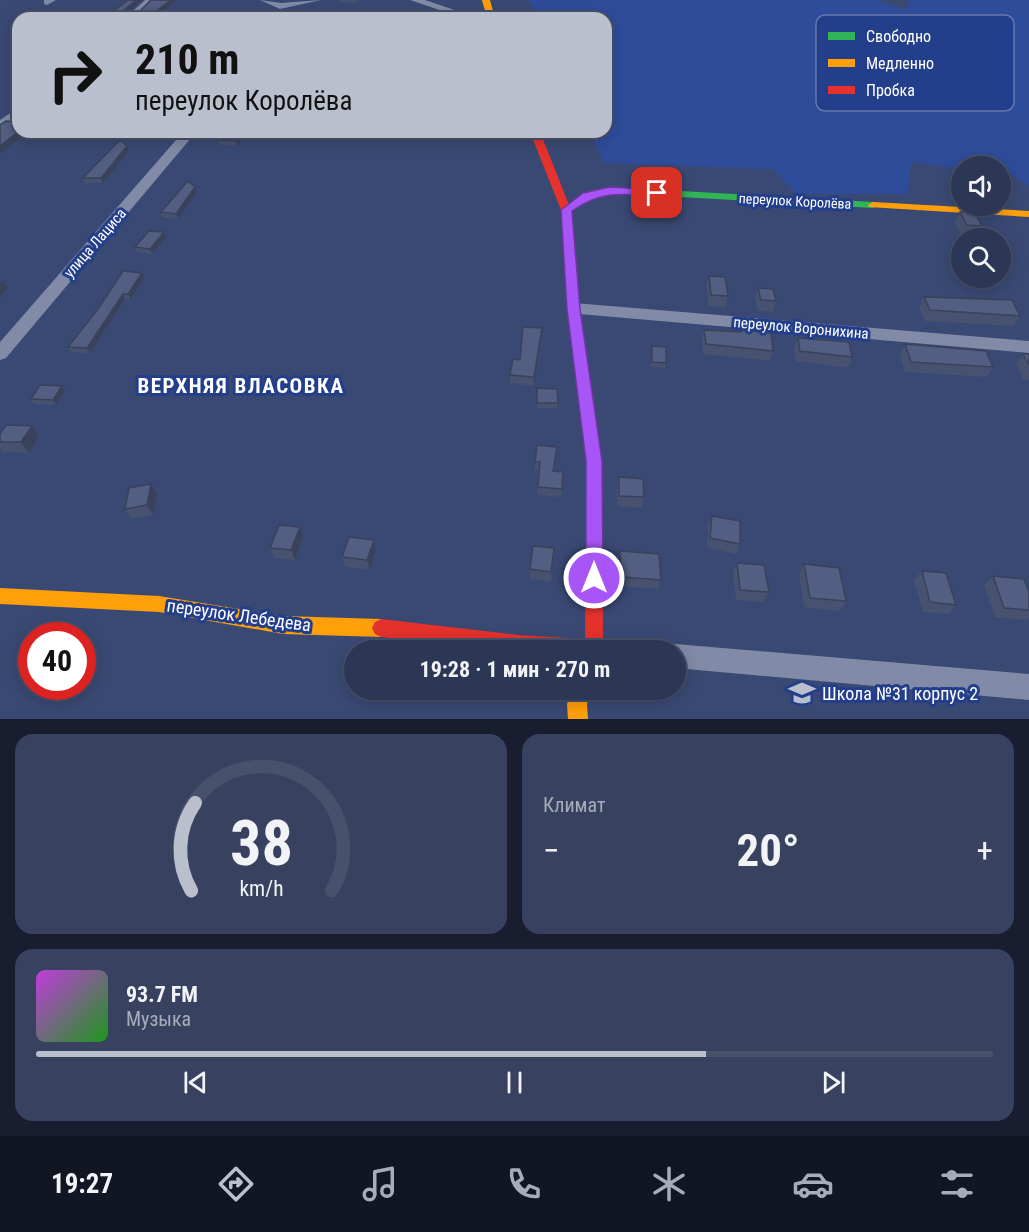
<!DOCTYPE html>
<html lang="ru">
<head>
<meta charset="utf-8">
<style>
  body { margin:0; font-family:"Roboto Condensed",sans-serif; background:#384260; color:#f1f3f6; height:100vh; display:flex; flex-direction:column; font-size:22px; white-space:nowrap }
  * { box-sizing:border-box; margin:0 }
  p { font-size:20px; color:#a6acb9 }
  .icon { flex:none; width:33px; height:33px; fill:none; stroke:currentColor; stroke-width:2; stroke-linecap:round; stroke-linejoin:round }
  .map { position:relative; height:719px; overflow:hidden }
  .sheet { display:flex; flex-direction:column; gap:15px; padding:15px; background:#181e2f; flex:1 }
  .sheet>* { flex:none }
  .guide { position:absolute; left:12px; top:12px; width:600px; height:126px; border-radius:18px; box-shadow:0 3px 15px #0003,0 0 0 2px #48516c; background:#babfce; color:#111; overflow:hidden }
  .fabs { position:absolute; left:951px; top:156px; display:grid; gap:12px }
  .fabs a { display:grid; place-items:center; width:60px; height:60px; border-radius:50%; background:#2c3756; box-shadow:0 3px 15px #0003,0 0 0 2px #48516c; font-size:30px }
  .speed { position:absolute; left:18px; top:622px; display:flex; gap:12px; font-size:30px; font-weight:700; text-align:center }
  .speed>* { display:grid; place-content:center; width:78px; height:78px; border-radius:50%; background:#2c3756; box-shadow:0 3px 15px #0003,0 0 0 2px #48516c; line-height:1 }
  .speed .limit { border:9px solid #d22; background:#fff; color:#111 }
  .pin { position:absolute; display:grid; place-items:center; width:51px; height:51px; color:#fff; margin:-26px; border-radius:12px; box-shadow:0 3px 9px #0006 }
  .me { position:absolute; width:66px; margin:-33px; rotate:0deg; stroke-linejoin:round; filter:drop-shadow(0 0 4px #0008) }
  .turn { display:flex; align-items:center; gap:21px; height:126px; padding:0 24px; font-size:27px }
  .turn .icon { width:78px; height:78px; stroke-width:2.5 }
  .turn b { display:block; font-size:42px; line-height:51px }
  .big { font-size:45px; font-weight:700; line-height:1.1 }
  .sheet .card { flex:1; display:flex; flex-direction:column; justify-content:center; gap:9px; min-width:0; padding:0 21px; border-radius:18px; background:#384260 }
  .sheet .dial { align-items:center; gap:0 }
  .dial svg { height:156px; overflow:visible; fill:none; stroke:#48516c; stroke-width:7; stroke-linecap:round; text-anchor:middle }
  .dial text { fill:#f1f3f6; stroke:none }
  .song { display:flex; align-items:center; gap:18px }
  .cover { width:72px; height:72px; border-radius:9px; background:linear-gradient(135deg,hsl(290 70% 55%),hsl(120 70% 35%)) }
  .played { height:6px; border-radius:3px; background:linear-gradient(90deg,#babfce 70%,#48516c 70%) }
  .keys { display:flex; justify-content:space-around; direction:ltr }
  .heat { display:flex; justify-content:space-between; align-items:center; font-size:33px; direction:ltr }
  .sheet .tiles { flex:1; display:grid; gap:15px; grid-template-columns:1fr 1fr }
  .card:last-child { grid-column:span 2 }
  .trip { position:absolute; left:344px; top:640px; width:342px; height:60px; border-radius:30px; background:#2c3756; box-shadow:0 3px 15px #0003,0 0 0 2px #48516c; font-weight:700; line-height:60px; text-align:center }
  .dock { display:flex; height:96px; justify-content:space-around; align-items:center; background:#121622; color:#a6acb9 }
  .dock .icon { width:42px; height:42px }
  .dock .current { color:#babfce }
  .dock b { font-size:27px; color:#f1f3f6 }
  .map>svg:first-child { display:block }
  .green { fill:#2f4c9b }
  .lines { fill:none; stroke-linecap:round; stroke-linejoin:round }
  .street { fill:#818ba7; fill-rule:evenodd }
  .fast { fill:#30b455; fill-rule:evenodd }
  .slow { fill:#ff9f0a; fill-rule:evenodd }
  .jam { fill:#e5322d; fill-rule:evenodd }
  .wall { fill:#475270 }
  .shaded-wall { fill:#3a425b }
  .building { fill:#535f82; stroke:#3a425b; stroke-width:1.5 }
  .route { fill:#a855f7; stroke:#6d37a1; stroke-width:1.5 }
  .labels { text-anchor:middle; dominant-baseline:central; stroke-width:6; stroke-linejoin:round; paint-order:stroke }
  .far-street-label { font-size:14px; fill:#fff; stroke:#233e8a }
  .street-label { font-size:15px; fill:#fff; stroke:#233e8a }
  .near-street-label { font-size:18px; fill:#fff; stroke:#233e8a }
  .near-poi-label { font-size:18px; fill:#fff; stroke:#233e8a; text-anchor:start }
  .district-label { font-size:21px; font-weight:bold; letter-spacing:1.5px; fill:#fff; stroke:#233e8a }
  .key { fill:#233e8a; stroke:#6578ad; stroke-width:1.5 }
  .key-label { font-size:16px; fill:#fff }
</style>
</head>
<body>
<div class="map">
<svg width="1029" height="719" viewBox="0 0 1029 719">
  <rect width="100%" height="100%" fill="#3a4973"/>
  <path class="green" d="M529 0H875L906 10 909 0H1029V185L1013 176 1001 174 1000 166H962L961 169 911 162 908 194H796L773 169 604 163 590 132H606V18H538Z"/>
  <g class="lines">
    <g class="street">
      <path d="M44 0H56L47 5 44 4Z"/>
      <path d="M145 0H156L136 18H125Z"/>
      <path d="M260 0 281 3 321 0 280 9Z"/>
      <path d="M410 0H425L478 18H463Z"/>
      <path d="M18 108V118L0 130V120Z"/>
      <path d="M183 132H196L6 358 0 360V342Z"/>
      <path d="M574 303 1029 341V353L568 313 566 309Z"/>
      <path d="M675 644 1029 674V700L675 668V651H665L666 647Z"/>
    </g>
    <path class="fast" d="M610 187 873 202 878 205 873 208 610 193 591 198 570 212H562L561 210 583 194Z"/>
    <g class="slow">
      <path d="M482 0H490L495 18H487Z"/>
      <path d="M873 202 1029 211V217L869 207 868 205Z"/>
      <path d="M0 588 159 596 283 616 381 619 387 622 390 628 387 634 381 637 283 634 159 612 0 604Z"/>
      <path d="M572 690H592L587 704 588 719H568L567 704Z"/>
    </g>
    <path class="jam" d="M530 132H540L571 210 580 309 602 461 603 641 628 645 630 651H501L381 637 375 634 372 628 375 622 381 619 518 635 585 639 586 461 568 309 561 210Z"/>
  </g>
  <g class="wall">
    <path d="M340 0H358L356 3 340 2Z"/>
    <path d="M224 132H247L237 146 219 145 218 140Z"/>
    <path d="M129 151 103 183H85L83 178Z"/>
    <path d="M195 187 197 192 178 219 163 217 161 212Z"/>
    <path d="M960 212 982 226 977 236 962 235 955 223Z"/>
    <path d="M166 237 152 254 137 252 135 247Z"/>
    <path d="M142 273 144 278 131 300 125 299 90 353 71 352 68 347Z"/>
    <path d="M709 276 728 296 725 307 709 306 706 286Z"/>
    <path d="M758 288 776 301 773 312 758 311 755 298Z"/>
    <path d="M924 297 1020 316 1014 326 925 321 919 307Z"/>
    <path d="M542 328 541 336 534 386 510 383V375Z"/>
    <path d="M704 330 741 332V330L773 351 770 361 703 354 702 340Z"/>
    <path d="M798 338 852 357 848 368 796 361 794 349Z"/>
    <path d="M905 344 993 367 986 377 905 372 900 355Z"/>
    <path d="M652 346 666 363 665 368 651 367Z"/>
    <path d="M1023 354H1029V380L1023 379 1016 364Z"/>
    <path d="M62 386 65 391 56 405 34 404 31 399Z"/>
    <path d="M537 388 558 403 557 408H537Z"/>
    <path d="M32 426 39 436 29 453 3 452 0 448V434Z"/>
    <path d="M556 455 554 472H563L561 497 537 495 539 470H535V462Z"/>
    <path d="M619 477 644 497 642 508 617 506V487Z"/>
    <path d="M157 494 153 515 132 519 125 509Z"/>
    <path d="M712 516 740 544 736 554 707 548 708 526Z"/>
    <path d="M303 537 295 560 274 558 270 548Z"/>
    <path d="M374 540 376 550 370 570 345 567 342 557Z"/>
    <path d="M554 548 551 582 530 579V569Z"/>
    <path d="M620 551 661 580 658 589 619 586V561Z"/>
    <path d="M737 563 769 592 764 602 736 600 733 572Z"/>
    <path d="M804 564 846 601 840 611 804 607 799 574Z"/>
    <path d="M922 571 956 605 948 614 923 612 914 580Z"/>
    <path d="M993 576 1029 592V618L1027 620 995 617 984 585Z"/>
  </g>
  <g class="shaded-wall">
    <path d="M136 0H142L123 16 122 15V12Z"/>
    <path d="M171 0H177L154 18H147Z"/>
    <path d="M18 132H28L0 154V146Z"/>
    <path d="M242 132H247L237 146 236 141Z"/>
    <path d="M127 146 129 151 103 183 101 178Z"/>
    <path d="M195 187 197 192 178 219 176 214Z"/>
    <path d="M164 232 166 237 152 254 150 249Z"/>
    <path d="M142 273 144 278 131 300 128 294Z"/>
    <path d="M3 280 8 288 0 297V283Z"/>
    <path d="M123 294 125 299 90 353 87 348Z"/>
    <path d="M542 328 541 336 534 386V377Z"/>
    <path d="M62 386 65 391 56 405 53 400Z"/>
    <path d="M32 426 39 436 29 453 21 442Z"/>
    <path d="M151 484 157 494 153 515 147 505Z"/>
    <path d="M300 527 303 537 295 560 291 550Z"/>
    <path d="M374 540 376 550 370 570 367 560Z"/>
  </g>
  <g class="building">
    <path d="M128 0H136L122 12V15H136L151 0H171L147 18H105Z"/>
    <path d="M6 121 18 122V132L0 146V125Z"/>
    <path d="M224 132H242L236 141 218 140Z"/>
    <path d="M120 140 127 146 101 178H83Z"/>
    <path d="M188 181 195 187 176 214 161 212Z"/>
    <path d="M960 212 975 213 982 226 967 225Z"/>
    <path d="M149 231 164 232 150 249 135 247Z"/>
    <path d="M123 271 142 273 128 294H123L87 348 68 347 98 309Z"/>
    <path d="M709 276 725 277 728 296 711 295Z"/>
    <path d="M758 288 773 289 776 301 761 300Z"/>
    <path d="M924 297 1012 300 1020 316 930 310Z"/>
    <path d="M523 327 542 328 534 377 510 375 513 359 520 360Z"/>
    <path d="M704 330 741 332V330L771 333 773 351 706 344Z"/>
    <path d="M798 338 849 342 852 357 800 351Z"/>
    <path d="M905 344 986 351 993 367 911 362Z"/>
    <path d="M652 346 666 347V363L652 362Z"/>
    <path d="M1023 354H1029V365Z"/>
    <path d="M40 385 62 386 53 400 31 399Z"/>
    <path d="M537 388 557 389 558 403H537Z"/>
    <path d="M6 425 32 426 21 442H0V434Z"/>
    <path d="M537 445 557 447 553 471 563 472 562 489 538 487 540 462H535Z"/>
    <path d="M619 477 643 479 644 497 619 496Z"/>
    <path d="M151 484 147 505 125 509 129 488Z"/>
    <path d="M712 516 740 521V544L710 538Z"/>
    <path d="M279 525 300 527 291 550 270 548Z"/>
    <path d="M349 537 374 540 367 560 342 557Z"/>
    <path d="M533 546 554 548 551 572 530 569Z"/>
    <path d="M620 551 659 554 661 580 621 577Z"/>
    <path d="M737 563 764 565 769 592 740 590Z"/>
    <path d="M804 564 839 568 846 601 810 598Z"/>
    <path d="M922 571 946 573 956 605 930 602Z"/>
    <path d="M993 576 1024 579 1029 592V610L1004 608Z"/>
  </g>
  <path class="route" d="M610 187 657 190 662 193 657 196C621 194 602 190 572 211L580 309 602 461 603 578 601 584 594 586 588 584 586 578V461L567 309 561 210 583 193Z"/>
  <defs>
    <symbol id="school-bare" viewBox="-9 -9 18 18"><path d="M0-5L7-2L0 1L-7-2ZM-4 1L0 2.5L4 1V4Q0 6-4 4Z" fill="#babfce" stroke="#233e8a" stroke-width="2.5" paint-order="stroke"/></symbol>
  </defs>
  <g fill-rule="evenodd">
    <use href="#school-bare" x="783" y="674" width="38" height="38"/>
  </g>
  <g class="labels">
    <g class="far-street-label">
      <text transform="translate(795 201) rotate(3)">переулок Королёва</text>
    </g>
    <g class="street-label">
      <text transform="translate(95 243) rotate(-49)">улица Лациса</text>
      <text transform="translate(801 328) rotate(5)">переулок Воронихина</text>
    </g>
    <g class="near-street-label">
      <text transform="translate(239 615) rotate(8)">переулок Лебедева</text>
    </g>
    <g class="near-poi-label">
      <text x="822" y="693">Школа №31 корпус 2</text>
    </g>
    <g class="district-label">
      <text x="241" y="386">ВЕРХНЯЯ ВЛАСОВКА</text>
    </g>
  </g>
  <rect x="816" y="15" width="198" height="96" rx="9" class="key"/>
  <rect x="828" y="32" width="27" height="8" fill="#30b455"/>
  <rect x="828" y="59" width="27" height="8" fill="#ff9f0a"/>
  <rect x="828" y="86" width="27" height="8" fill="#e5322d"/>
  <g class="key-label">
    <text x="866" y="42">Свободно</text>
    <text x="866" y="69">Медленно</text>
    <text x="866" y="96">Пробка</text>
  </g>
</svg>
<div class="fabs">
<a><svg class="icon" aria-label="sound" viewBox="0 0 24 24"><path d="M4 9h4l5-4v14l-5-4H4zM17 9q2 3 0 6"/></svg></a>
<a><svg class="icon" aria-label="search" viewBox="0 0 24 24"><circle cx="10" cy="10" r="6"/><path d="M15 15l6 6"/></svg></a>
</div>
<div class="speed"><div class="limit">40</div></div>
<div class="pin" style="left:657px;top:193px;background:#d93025"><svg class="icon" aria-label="arrive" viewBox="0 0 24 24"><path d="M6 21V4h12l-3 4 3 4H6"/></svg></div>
<svg class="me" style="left:594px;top:578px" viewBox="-20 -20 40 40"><circle r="17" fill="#a855f7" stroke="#fff" stroke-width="3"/><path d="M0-11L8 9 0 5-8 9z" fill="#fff"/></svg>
<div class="trip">19:28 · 1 мин · 270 m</div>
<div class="guide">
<div class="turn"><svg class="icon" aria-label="right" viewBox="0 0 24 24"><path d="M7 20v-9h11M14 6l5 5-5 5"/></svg><div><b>210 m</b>переулок Королёва</div></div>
</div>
</div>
<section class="sheet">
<div class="tiles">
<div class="card dial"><svg viewBox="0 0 100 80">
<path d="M14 69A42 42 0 1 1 86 69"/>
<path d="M14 69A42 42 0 0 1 16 24" stroke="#babfce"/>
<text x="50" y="56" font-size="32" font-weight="700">38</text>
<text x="50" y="72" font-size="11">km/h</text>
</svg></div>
<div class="card"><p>Климат</p>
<div class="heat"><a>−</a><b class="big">20°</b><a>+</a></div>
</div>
<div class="card">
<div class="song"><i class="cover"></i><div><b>93.7 FM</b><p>Музыка</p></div></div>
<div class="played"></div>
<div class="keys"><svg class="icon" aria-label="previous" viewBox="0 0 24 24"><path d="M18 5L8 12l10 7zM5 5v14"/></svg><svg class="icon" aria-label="pause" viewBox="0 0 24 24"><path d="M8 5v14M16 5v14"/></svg><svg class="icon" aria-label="next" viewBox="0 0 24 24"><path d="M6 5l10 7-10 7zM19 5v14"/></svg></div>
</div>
</div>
</section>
<nav class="dock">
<b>19:27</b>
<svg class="icon current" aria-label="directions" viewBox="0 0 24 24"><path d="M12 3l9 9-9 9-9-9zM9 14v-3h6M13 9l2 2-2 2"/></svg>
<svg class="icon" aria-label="music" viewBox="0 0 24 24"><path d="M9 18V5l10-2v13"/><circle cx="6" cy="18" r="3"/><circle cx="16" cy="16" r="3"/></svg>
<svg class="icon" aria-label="phone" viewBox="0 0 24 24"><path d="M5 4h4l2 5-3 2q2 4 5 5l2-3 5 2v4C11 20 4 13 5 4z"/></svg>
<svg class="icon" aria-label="climate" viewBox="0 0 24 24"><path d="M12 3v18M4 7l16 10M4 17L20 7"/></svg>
<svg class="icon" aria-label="car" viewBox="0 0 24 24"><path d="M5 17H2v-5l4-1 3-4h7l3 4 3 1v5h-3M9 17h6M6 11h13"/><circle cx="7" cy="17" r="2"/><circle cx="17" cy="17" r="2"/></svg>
<svg class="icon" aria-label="filters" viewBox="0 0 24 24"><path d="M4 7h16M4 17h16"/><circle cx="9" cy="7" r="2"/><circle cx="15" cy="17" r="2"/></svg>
</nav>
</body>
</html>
